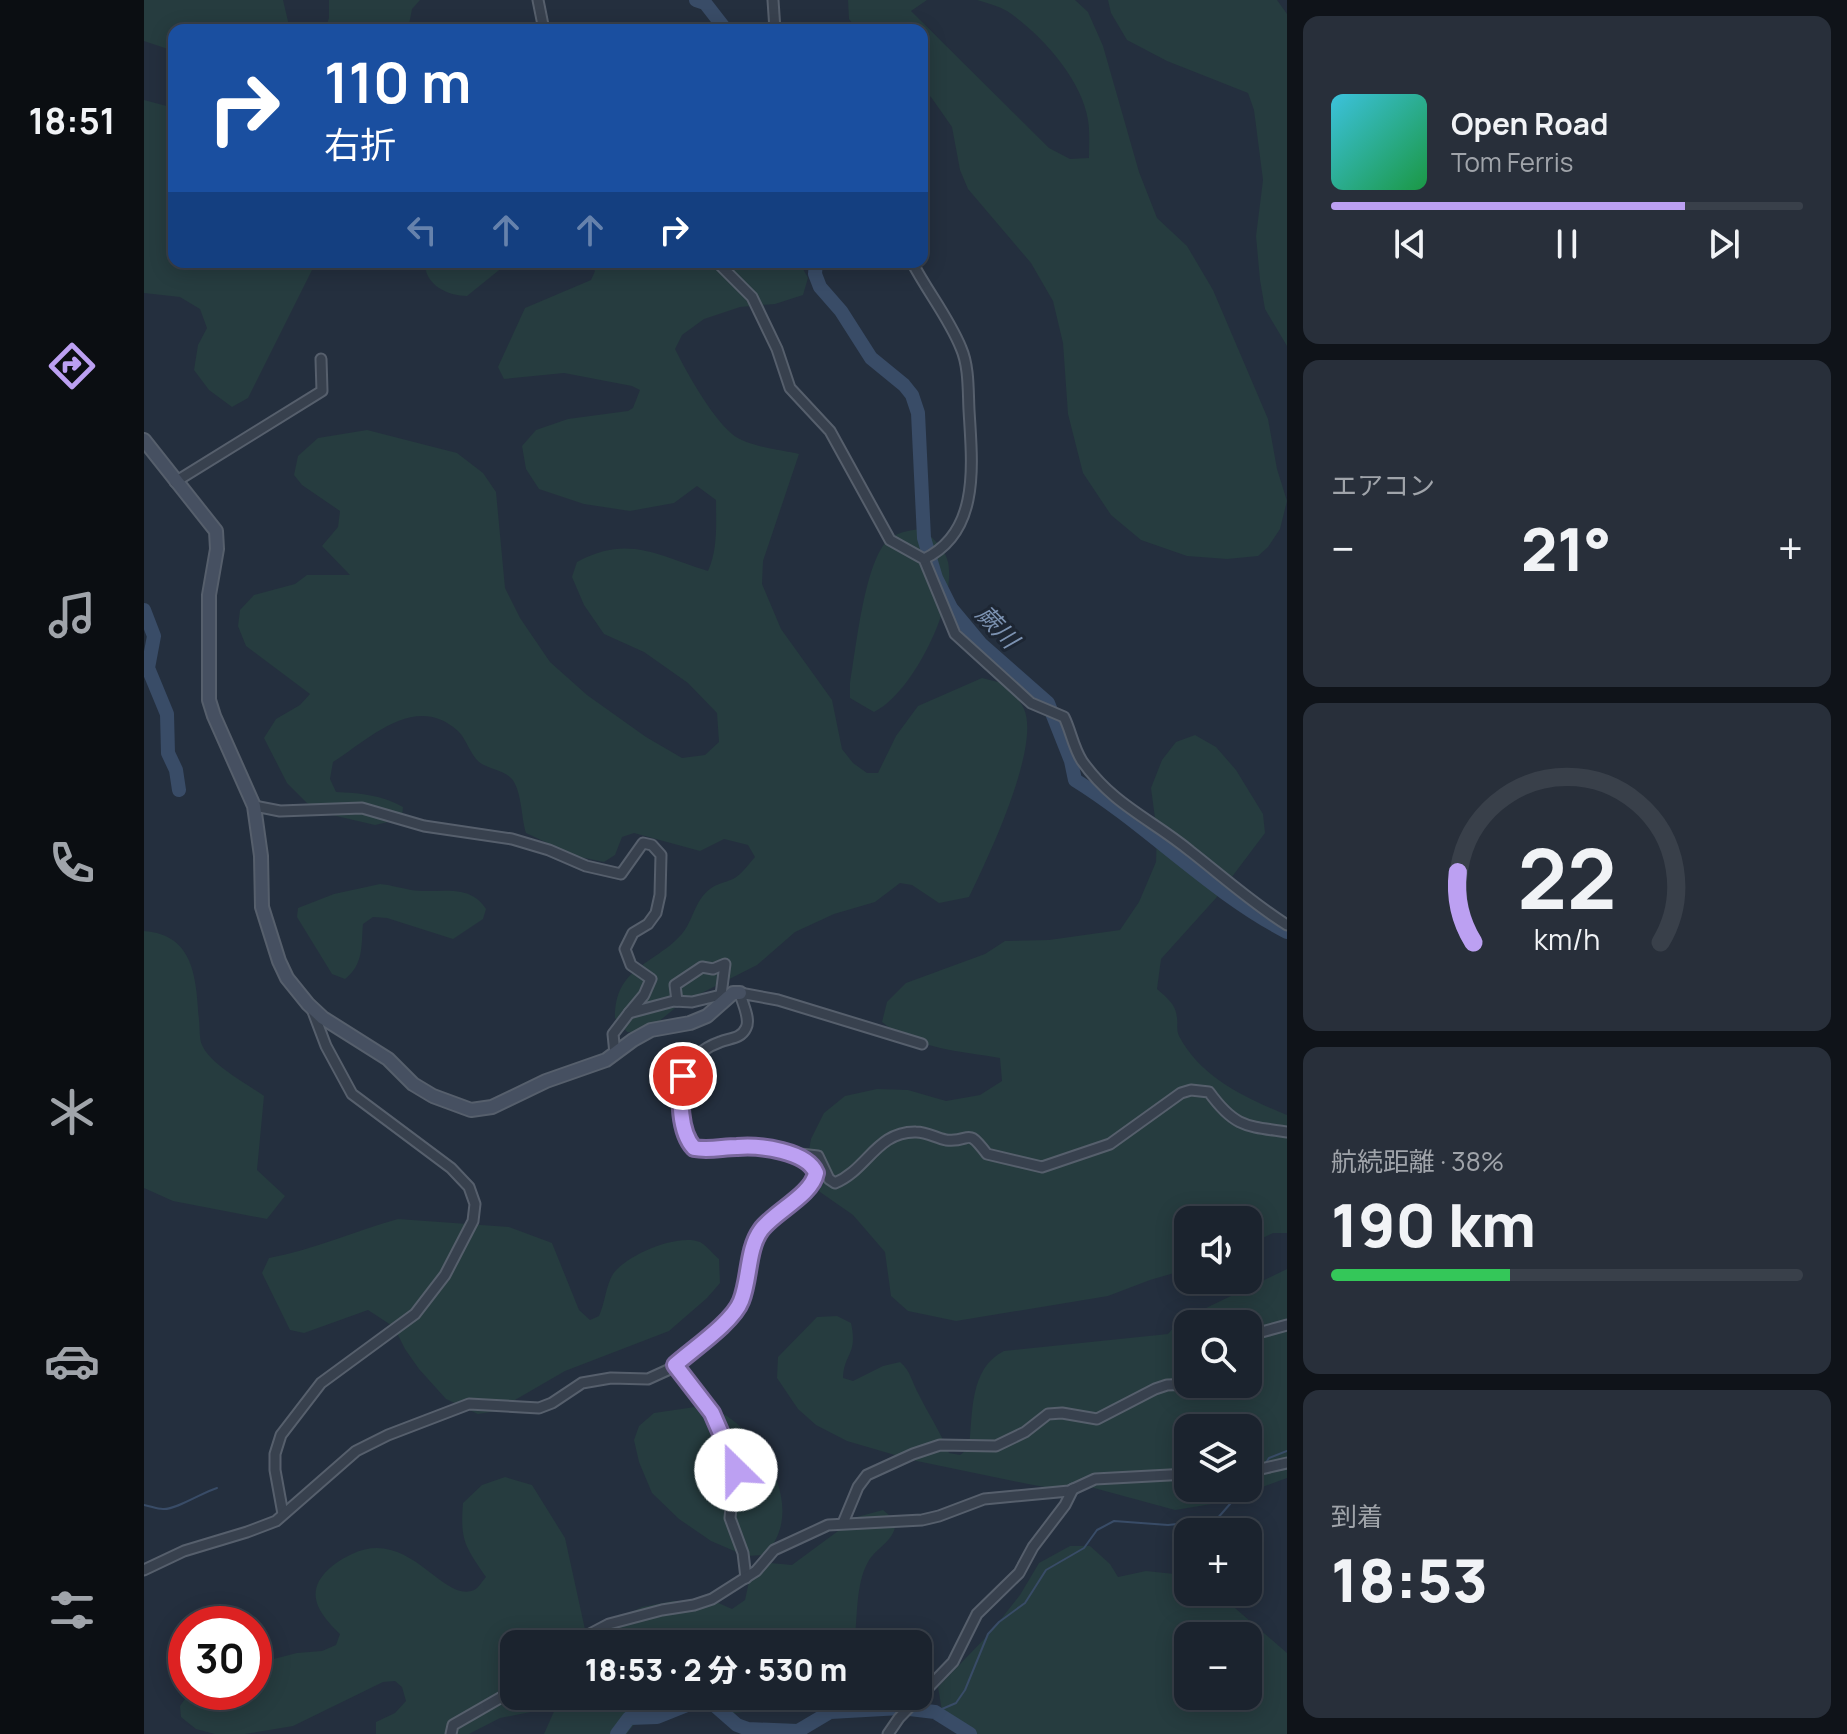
<!DOCTYPE html>
<html lang="ja">
<head>
<meta charset="utf-8">
<style>
  body { margin:0; font-family:Manrope,"Noto Sans JP",sans-serif; background:#282f3a; color:#f1f3f6; height:100vh; display:flex; flex-direction:column; font-size:30px; white-space:nowrap }
  * { box-sizing:border-box; margin:0 }
  p { font-size:26px; color:#a0a4aa }
  .icon { flex:none; width:44px; height:44px; fill:none; stroke:currentColor; stroke-width:2; stroke-linecap:round; stroke-linejoin:round }
  .map { position:relative; flex:1; overflow:hidden }
  .details { display:flex; flex-direction:column; gap:16px; padding:16px; background:#0f1319; width:560px }
  .details>* { flex:none }
  .banner { position:absolute; left:24px; top:24px; width:760px; height:244px; border-radius:16px; box-shadow:0 4px 20px #0003,0 0 0 2px #39404a; background:#1a4fa0; color:#fff; overflow:hidden }
  .fabs { position:absolute; left:1030px; top:1206px; display:grid; gap:16px }
  .fabs a { display:grid; place-items:center; width:88px; height:88px; border-radius:16px; background:#1b232e; box-shadow:0 4px 20px #0003,0 0 0 2px #39404a; font-size:40px }
  .speed { position:absolute; left:24px; top:1606px; display:flex; gap:16px; font-size:40px; font-weight:700; text-align:center }
  .speed>* { display:grid; place-content:center; width:104px; height:104px; border-radius:50%; background:#1b232e; box-shadow:0 4px 20px #0003,0 0 0 2px #39404a; line-height:1 }
  .speed .limit { border:12px solid #d22; background:#fff; color:#111 }
  .pin { position:absolute; display:grid; place-items:center; width:68px; height:68px; color:#fff; margin:-34px; border:4px solid #fff; border-radius:50%; box-shadow:0 2px 8px #0007 }
  .me { position:absolute; width:88px; margin:-44px; rotate:337deg; stroke-linejoin:round; filter:drop-shadow(0 0 6px #0008) }
  .turn { display:flex; align-items:center; gap:28px; height:168px; padding:0 24px; font-size:36px }
  .turn .icon { width:104px; height:104px; stroke-width:2.5 }
  .turn b { display:block; font-size:56px; line-height:68px }
  .lanes { display:flex; align-items:center; height:76px; padding:0 24px; background:#0003; justify-content:center; gap:40px; direction:ltr }
  .lanes .off { opacity:.35 }
  .big { font-size:60px; font-weight:800; line-height:1.1 }
  .details .card { flex:1; display:flex; flex-direction:column; justify-content:center; gap:12px; min-width:0; padding:0 28px; border-radius:16px; background:#282f3a }
  .details .dial { align-items:center; gap:0 }
  .dial svg { height:208px; overflow:visible; fill:none; stroke:#39404a; stroke-width:7; stroke-linecap:round; text-anchor:middle }
  .dial text { fill:#f1f3f6; stroke:none }
  .song { display:flex; align-items:center; gap:24px }
  .cover { width:96px; height:96px; border-radius:12px; background:linear-gradient(135deg,hsl(190 70% 55%),hsl(140 70% 35%)) }
  .played { height:8px; border-radius:4px; background:linear-gradient(90deg,#bca0f2 75%,#39404a 75%) }
  .keys { display:flex; justify-content:space-around; direction:ltr }
  .heat { display:flex; justify-content:space-between; align-items:center; font-size:44px; direction:ltr }
  .charge { height:12px; border-radius:6px; background:linear-gradient(90deg,#34c759 38%,#39404a 0) }
  .trip { position:absolute; left:356px; top:1630px; width:432px; height:80px; border-radius:16px; background:#1b232e; box-shadow:0 4px 20px #0003,0 0 0 2px #39404a; font-weight:800; line-height:80px; text-align:center }
  main { display:flex; flex:1; min-height:0 }
  .dock { display:flex; flex-direction:column; width:144px; justify-content:space-around; align-items:center; background:#0b0e12; color:#a0a4aa }
  .dock .icon { width:56px; height:56px }
  .dock .on { color:#bca0f2 }
  .dock b { font-size:36px; color:#f1f3f6 }
  .map>svg:first-child { display:block }
  .green { fill:#263c3f; fill-rule:evenodd }
  .lines { fill:none; stroke-linecap:round; stroke-linejoin:round }
  .stream { stroke:#394c67; stroke-width:2 }
  .river { stroke:#394c67; stroke-width:14 }
  .street-casing { stroke:#565f6c; stroke-width:13 }
  .secondary-casing { stroke:#565f6c; stroke-width:16 }
  .street { stroke:#38414e; stroke-width:9 }
  .secondary { stroke:#465061; stroke-width:12 }
  .route-casing { stroke:#7a689d; stroke-width:20 }
  .route { stroke:#bca0f2; stroke-width:14 }
  .labels { text-anchor:middle; dominant-baseline:central; stroke-width:6; stroke-linejoin:round; paint-order:stroke }
  .water-label { font-size:24px; font-style:italic; fill:#7c92b1; stroke:#1d2633 }
</style>
</head>
<body>
<main>
<nav class="dock">
<b>18:51</b>
<svg class="icon on" aria-label="directions" viewBox="0 0 24 24"><path d="M12 3l9 9-9 9-9-9zM9 14v-3h6M13 9l2 2-2 2"/></svg>
<svg class="icon" aria-label="music" viewBox="0 0 24 24"><path d="M9 18V5l10-2v13"/><circle cx="6" cy="18" r="3"/><circle cx="16" cy="16" r="3"/></svg>
<svg class="icon" aria-label="phone" viewBox="0 0 24 24"><path d="M5 4h4l2 5-3 2q2 4 5 5l2-3 5 2v4C11 20 4 13 5 4z"/></svg>
<svg class="icon" aria-label="climate" viewBox="0 0 24 24"><path d="M12 3v18M4 7l16 10M4 17L20 7"/></svg>
<svg class="icon" aria-label="car" viewBox="0 0 24 24"><path d="M5 17H2v-5l4-1 3-4h7l3 4 3 1v5h-3M9 17h6M6 11h13"/><circle cx="7" cy="17" r="2"/><circle cx="17" cy="17" r="2"/></svg>
<svg class="icon" aria-label="filters" viewBox="0 0 24 24"><path d="M4 7h16M4 17h16"/><circle cx="9" cy="7" r="2"/><circle cx="15" cy="17" r="2"/></svg>
</nav>
<div class="map">
<svg width="1143" height="1734" viewBox="0 0 1143 1734">
  <rect width="100%" height="100%" fill="#242f3e"/>
  <g class="green">
    <path d="M0 0H139L146 30H30V51L0 41Z"/>
    <path d="M185 0H276L268 9 264 30H181L185 18Z"/>
    <path d="M704 0H783L767 11 905 148 926 159 945 158C945 146 946 132 944 120 938 79 896 33 863 11 854 6 843 3 833 0H931L944 12 959 46 995 172 1013 218 1043 246 1069 290 1124 419 1133 469 1143 501 1136 529 1124 547 1114 556 1083 559 1043 556 997 540 967 515 939 473 924 414 919 343 909 301 887 263 824 189 816 170 808 127 787 97 778 91V30H714L705 19Z"/>
    <path d="M964 0H1133L1143 14V346L1121 309 1116 280 1112 236 1119 180 1110 110 1104 93 1023 61 983 40 967 13Z"/>
    <path d="M0 100 30 108V262H172L104 398 88 407 65 390 50 370 54 345 63 328 56 309 36 297 0 293Z"/>
    <path d="M281 262H365L323 296C304 296 280 285 281 262Z"/>
    <path d="M445 262 639 263 658 267 664 278 659 295 631 304 596 307 560 319 538 335 531 349C543 373 567 416 588 434 602 446 636 450 655 454L619 561 618 584 637 629 688 700 698 749 709 763 723 773H734L752 736 774 706 838 678 862 684C868 692 876 700 880 709 897 747 843 860 825 897L795 903 768 885 756 883 731 902 690 914 651 932 613 965 536 1004 502 1032H483L471 1018C471 967 508 966 537 935 549 922 550 901 566 889 572 884 582 882 589 879 597 875 604 865 611 857L604 845 580 839 556 851 490 833 478 837 471 855 460 862 431 856 382 833C377 817 378 792 368 779 360 770 344 769 335 762 326 754 323 740 314 731 272 692 226 738 189 762L186 779 192 792C216 793 238 795 259 807L258 819 231 825 188 815 163 803 143 783 120 738 132 719 156 705 166 694 102 646 94 626 96 610 110 595 151 584 163 575H206L178 546 194 527 196 511 158 485 150 475 154 456 174 438 223 430 313 453 339 473 352 492 361 588 376 618 406 662 443 695 502 737 538 758 561 755 575 742 573 713 544 683 500 652 460 634 440 605 428 577 433 562C485 534 514 556 564 571 574 549 572 524 572 500L553 486 530 503 486 511 440 504 395 489 382 469 378 446 392 430 424 419 484 411 489 408 496 390 488 386 420 373 360 379 354 367 381 308 447 280 451 271Z"/>
    <path d="M777 529C788 537 801 548 804 562 813 604 768 694 730 712L706 698V683C712 649 720 567 742 542 750 533 765 530 777 529Z"/>
    <path d="M1051 735 1072 747 1092 770 1119 814 1121 833 1072 898 1017 959 1013 989C1023 998 1032 1004 1033 1018 1034 1025 1032 1029 1035 1036 1057 1078 1102 1098 1143 1115V1233H1129L1104 1245V1220H1044V1269L1006 1280 964 1296 812 1321 764 1311 747 1296 741 1252 709 1215 676 1192 667 1181 663 1161 667 1139 680 1113 701 1096 733 1089 764 1090 802 1101 836 1095 858 1081 856 1058C817 1051 770 1049 738 1022L743 1002 762 983 841 954 861 941 905 940 976 930 995 902 1012 862 1013 833 1007 788 1018 760 1032 742Z"/>
    <path d="M236 884C247 885 256 888 267 890 293 894 326 882 342 909L339 919 309 939 243 918 229 917 219 924C217 946 220 964 201 979L188 974 153 917 154 908 190 894Z"/>
    <path d="M0 931C51 935 52 979 55 1020 56 1027 55 1039 58 1045 66 1064 103 1084 120 1096L113 1170 141 1196 123 1219 29 1201 0 1188Z"/>
    <path d="M254 1219 365 1227 408 1243 435 1310 446 1320 455 1316C461 1303 462 1285 469 1274 482 1255 534 1233 556 1242 562 1245 569 1254 575 1259L576 1283 563 1298 525 1331 421 1371 352 1411 334 1414 302 1399 275 1369 261 1349 250 1327 224 1310 160 1333 146 1330 118 1273 125 1258C169 1250 211 1231 254 1219Z"/>
    <path d="M1143 1269V1478L1074 1503 1031 1510 939 1485 911 1489 884 1484 768 1460 703 1441 672 1425 654 1409 633 1378 634 1357 673 1317 693 1316 707 1323C714 1355 700 1353 699 1378L709 1381 739 1366 756 1362C767 1371 768 1383 775 1395 785 1415 797 1433 805 1453L816 1455 825 1448C829 1414 825 1368 860 1351L1024 1334 1035 1321ZM1044 1324H1104V1384H1044ZM1044 1428H1104V1488H1044Z"/>
    <path d="M551 1407C559 1408 569 1408 576 1412 621 1436 664 1513 620 1555L602 1556 567 1541 535 1519 508 1493 495 1462 490 1440 495 1426 510 1413Z"/>
    <path d="M361 1477 388 1485 421 1538 442 1634 498 1607 529 1601H570L588 1609 601 1600 606 1577 626 1563 648 1565 713 1517 739 1510 752 1521C751 1542 733 1546 724 1562 711 1585 714 1619 710 1644H370V1696H671L660 1700C635 1705 609 1713 584 1713 538 1713 520 1681 483 1734H400L412 1707 356 1718 325 1734H232V1722L251 1713 262 1701 258 1687 251 1681 239 1682 149 1726 101 1734H71L52 1729 37 1717 36 1706 46 1692H110V1664L153 1653 178 1651 192 1645 196 1634C182 1620 164 1602 175 1581 182 1569 195 1560 208 1554 265 1526 299 1604 330 1590 335 1588 338 1581 342 1577 321 1546 316 1541 319 1503L338 1485Z"/>
    <path d="M926 1546H946L966 1564 974 1577 1002 1571 1040 1575 1044 1577V1592H1070L1077 1596 1143 1653V1734H821L799 1717 794 1687 846 1633 876 1595 895 1563ZM1104 1636V1696H1044V1636Z"/>
  </g>
  <g class="lines">
    <g class="stream">
      <path d="M1121 1464 1125 1458 1143 1451"/>
      <path d="M1104 1484 1115 1473"/>
      <path d="M0 1505C6 1506 13 1509 19 1509 32 1510 59 1492 73 1488"/>
      <path d="M791 1712 812 1703 821 1690 844 1634 855 1622 881 1603 902 1570 940 1548 953 1530 970 1521 1024 1525 1072 1520 1100 1488"/>
    </g>
    <g class="river">
      <path d="M552 0 561 3 582 30"/>
      <path d="M672 262 671 274 676 287 697 311 727 358 760 385 768 395 774 413 780 538 792 578 807 608 837 644 904 703 927 761 931 780C1005 826 1066 892 1143 932"/>
      <path d="M0 610 10 636 4 668 23 714 24 753 32 770 35 790"/>
      <path d="M473 1734 485 1718 513 1717 548 1703 561 1701 569 1704 593 1725 604 1729 654 1731 686 1712 757 1708 791 1712 826 1734"/>
    </g>
    <defs>
      <g id="street">
        <path d="M394 0 400 30"/>
        <path d="M629 0 631 30"/>
        <path d="M573 262 608 297 633 349 646 388 686 431 746 540 780 559 811 634 887 703 920 717C927 731 929 747 938 761 969 805 1007 819 1046 851 1078 876 1108 903 1143 925"/>
        <path d="M768 262C783 291 805 318 817 348 825 366 824 390 825 410 828 463 837 532 780 559"/>
        <path d="M31 482 178 391 177 359"/>
        <path d="M110 806 136 811 218 808 280 826 368 839 405 850 442 866 477 874 499 843 508 845 517 855 516 895 512 913 504 924 489 933 481 949 487 965 507 979 500 995 485 1013 530 1001 548 1002 577 995 583 998"/>
        <path d="M533 1001 531 985 558 967 569 969 581 964 577 995"/>
        <path d="M471 1054 469 1034 485 1013"/>
        <path d="M656 1154 674 1156 685 1179 691 1183C723 1170 733 1131 772 1132 783 1132 792 1138 802 1140 828 1143 821 1125 843 1154L898 1167 966 1144 1037 1093 1047 1090 1065 1092C1091 1128 1103 1126 1143 1132"/>
        <path d="M1104 1339 1114 1333 1143 1325"/>
        <path d="M531 1365 568 1413 578 1436 592 1457 586 1518 599 1553 602 1578"/>
        <path d="M1104 1472 1143 1463"/>
        <path d="M139 1514 131 1470V1454L137 1435 177 1383 271 1314 301 1275 329 1221 331 1204 325 1187 307 1168 208 1094 182 1046 168 1009"/>
        <path d="M699 1523 714 1487 723 1475 769 1454 796 1445 852 1446 881 1432 904 1414 918 1413 953 1419 1011 1389 1023 1385 1050 1384"/>
        <path d="M0 1570 40 1551 103 1532 132 1521 212 1451 244 1435 325 1404 395 1408 408 1403 438 1383 467 1378 504 1379 526 1369 590 1313 599 1296 615 1233 653 1199 671 1180 672 1173C663 1151 617 1146 595 1147 582 1147 564 1154 552 1148 542 1144 541 1132 539 1122 533 1088 539 1055 576 1042 585 1038 597 1039 602 1028 607 1019 598 1003 596 993L634 1000 778 1044"/>
        <path d="M427 1644 465 1624 518 1610 550 1605 568 1599 612 1571 630 1550 684 1525 778 1520 795 1516 840 1499 925 1491 951 1479 1044 1474"/>
        <path d="M307 1734 309 1725 370 1690"/>
        <path d="M744 1734 755 1718 809 1662 833 1614 875 1573 889 1547 921 1505 929 1489"/>
      </g>
      <path id="secondary" d="M0 440 72 531 73 549 65 595V700L70 716 110 806 117 856 118 907 135 961 143 978 164 1004 179 1018 244 1059 269 1084 289 1096 327 1110 348 1107 402 1081 462 1060 489 1040 507 1030 546 1023 563 1016 589 993H596"/>
    </defs>
    <use href="#street" class="street-casing"/>
    <use href="#secondary" class="secondary-casing"/>
    <use href="#street" class="street"/>
    <use href="#secondary" class="secondary"/>
  </g>
  <g class="lines">
    <defs>
      <path id="route" d="M539 1076C535 1097 535 1132 550 1148 565 1151 579 1147 593 1147 616 1145 663 1151 672 1173 668 1195 630 1212 617 1230 603 1249 606 1279 597 1301 589 1322 549 1349 531 1365L568 1413 578 1436 592 1457V1470"/>
    </defs>
    <use href="#route" class="route-casing"/>
    <use href="#route" class="route"/>
  </g>
  <g class="labels">
    <g class="water-label">
      <text transform="translate(854 626) rotate(46)">蕨川</text>
    </g>
  </g>
</svg>
<div class="fabs">
<a><svg class="icon" aria-label="sound" viewBox="0 0 24 24"><path d="M4 9h4l5-4v14l-5-4H4zM17 9q2 3 0 6"/></svg></a>
<a><svg class="icon" aria-label="search" viewBox="0 0 24 24"><circle cx="10" cy="10" r="6"/><path d="M15 15l6 6"/></svg></a>
<a><svg class="icon" aria-label="layers" viewBox="0 0 24 24"><path d="M12 4l9 5-9 5-9-5zM3 14l9 5 9-5"/></svg></a>
<a>+</a>
<a>−</a>
</div>
<div class="speed"><div class="limit">30</div></div>
<div class="pin" style="left:539px;top:1076px;background:#d93025"><svg class="icon" aria-label="arrive" viewBox="0 0 24 24"><path d="M6 21V4h12l-3 4 3 4H6"/></svg></div>
<svg class="me" style="left:592px;top:1470px" viewBox="-20 -20 40 40"><circle r="19" fill="#fff"/><path d="M0-13L10 11 0 6-10 11z" fill="#bca0f2"/></svg>
<div class="trip">18:53 · 2 分 · 530 m</div>
<div class="banner">
<div class="turn"><svg class="icon" aria-label="right" viewBox="0 0 24 24"><path d="M7 20v-9h11M14 6l5 5-5 5"/></svg><div><b>110 m</b>右折</div></div>
<div class="lanes"><svg class="icon off" aria-label="left" viewBox="0 0 24 24"><path d="M17 20v-9H6M10 6l-5 5 5 5"/></svg><svg class="icon off" aria-label="ahead" viewBox="0 0 24 24"><path d="M12 20V5M6 11l6-6 6 6"/></svg><svg class="icon off" aria-label="ahead" viewBox="0 0 24 24"><path d="M12 20V5M6 11l6-6 6 6"/></svg><svg class="icon" aria-label="right" viewBox="0 0 24 24"><path d="M7 20v-9h11M14 6l5 5-5 5"/></svg></div>
</div>
</div>
<section class="details">
<div class="card">
<div class="song"><i class="cover"></i><div><b>Open Road</b><p>Tom Ferris</p></div></div>
<div class="played"></div>
<div class="keys"><svg class="icon" aria-label="previous" viewBox="0 0 24 24"><path d="M18 5L8 12l10 7zM5 5v14"/></svg><svg class="icon" aria-label="pause" viewBox="0 0 24 24"><path d="M8 5v14M16 5v14"/></svg><svg class="icon" aria-label="next" viewBox="0 0 24 24"><path d="M6 5l10 7-10 7zM19 5v14"/></svg></div>
</div>
<div class="card"><p>エアコン</p>
<div class="heat"><a>−</a><b class="big">21°</b><a>+</a></div>
</div>
<div class="card dial"><svg viewBox="0 0 100 80">
<path d="M14 69A42 42 0 1 1 86 69"/>
<path d="M14 69A42 42 0 0 1 8 42" stroke="#bca0f2"/>
<text x="50" y="56" font-size="32" font-weight="700">22</text>
<text x="50" y="72" font-size="11">km/h</text>
</svg></div>
<div class="card"><p>航続距離 · 38%</p><b class="big">190 km</b><div class="charge"></div></div>
<div class="card"><p>到着</p><b class="big">18:53</b></div>
</section>
</main>
</body>
</html>
